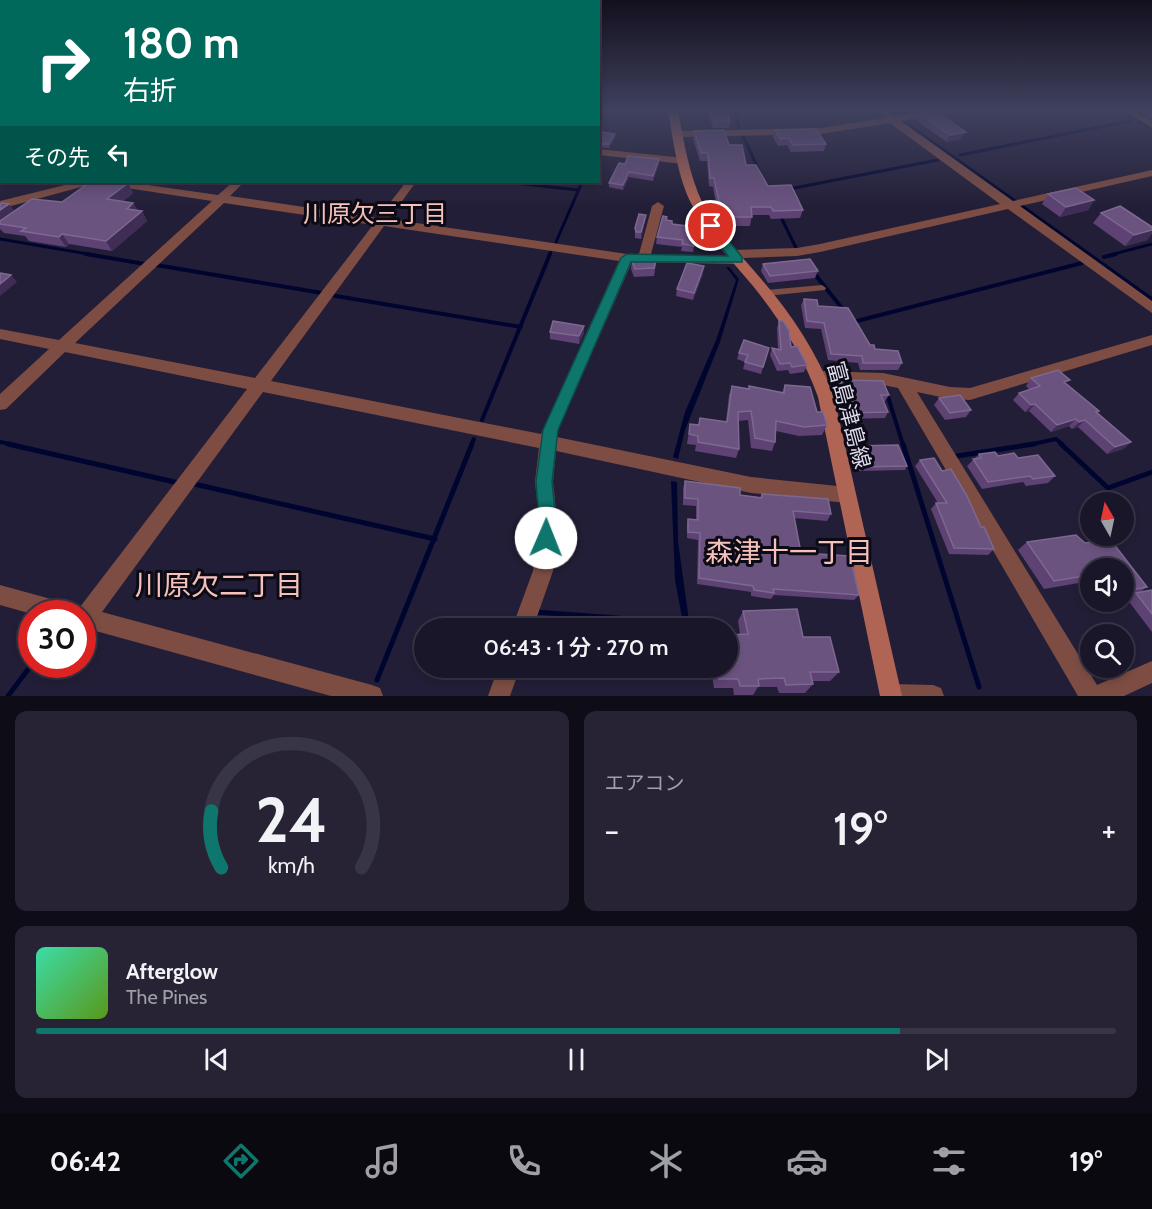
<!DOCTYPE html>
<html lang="ja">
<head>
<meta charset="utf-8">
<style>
  body { margin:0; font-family:Cabin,"Noto Sans JP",sans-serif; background:#272335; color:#f1f3f6; height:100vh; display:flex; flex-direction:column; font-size:22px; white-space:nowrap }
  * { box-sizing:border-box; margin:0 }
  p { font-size:20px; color:#9f9fa8 }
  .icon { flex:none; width:33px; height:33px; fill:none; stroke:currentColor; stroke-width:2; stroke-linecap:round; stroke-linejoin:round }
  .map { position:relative; height:696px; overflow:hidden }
  .sheet { display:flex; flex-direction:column; gap:15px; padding:15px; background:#0e0c17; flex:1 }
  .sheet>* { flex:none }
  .banner { position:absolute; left:0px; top:0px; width:600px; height:183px; box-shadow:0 3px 9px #0003,0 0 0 2px #383546; background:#00695c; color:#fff; overflow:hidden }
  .needle { width:39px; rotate:351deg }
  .fabs { position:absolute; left:1080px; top:492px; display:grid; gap:12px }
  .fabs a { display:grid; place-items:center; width:54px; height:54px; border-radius:50%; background:#1a1629; box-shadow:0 3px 9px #0003,0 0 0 2px #383546; font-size:30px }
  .speed { position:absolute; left:18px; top:600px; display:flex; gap:12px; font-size:30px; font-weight:700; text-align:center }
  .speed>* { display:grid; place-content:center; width:78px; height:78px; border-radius:50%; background:#1a1629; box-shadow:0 3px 9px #0003,0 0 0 2px #383546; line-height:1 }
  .speed .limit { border:9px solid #d22; background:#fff; color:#111 }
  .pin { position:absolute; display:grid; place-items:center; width:51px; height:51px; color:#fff; margin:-26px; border:3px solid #fff; border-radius:50%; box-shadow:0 2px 6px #0007 }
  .me { position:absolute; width:66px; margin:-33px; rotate:1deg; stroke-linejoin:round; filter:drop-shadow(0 0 4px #0008) }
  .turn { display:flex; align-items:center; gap:21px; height:126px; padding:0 24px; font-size:27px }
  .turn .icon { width:78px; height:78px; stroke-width:2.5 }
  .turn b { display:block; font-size:42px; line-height:51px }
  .then { display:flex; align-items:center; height:57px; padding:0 24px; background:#0003; gap:12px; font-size:22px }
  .big { font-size:45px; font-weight:600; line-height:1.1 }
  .sheet .card { flex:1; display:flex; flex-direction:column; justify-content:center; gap:9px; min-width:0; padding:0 21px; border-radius:12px; background:#272335 }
  .sheet .dial { align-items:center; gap:0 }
  .dial svg { height:156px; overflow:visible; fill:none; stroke:#383546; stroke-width:7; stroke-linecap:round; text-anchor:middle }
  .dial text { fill:#f1f3f6; stroke:none }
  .song { display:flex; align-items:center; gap:18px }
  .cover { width:72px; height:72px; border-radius:9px; background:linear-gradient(135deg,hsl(160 70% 55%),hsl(90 70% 35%)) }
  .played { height:6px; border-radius:3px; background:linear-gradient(90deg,#0f766e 80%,#383546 80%) }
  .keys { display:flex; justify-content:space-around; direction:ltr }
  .heat { display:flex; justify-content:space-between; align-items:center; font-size:33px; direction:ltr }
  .sheet .tiles { flex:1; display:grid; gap:15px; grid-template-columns:1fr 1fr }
  .card:last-child { grid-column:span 2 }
  .trip { position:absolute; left:414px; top:618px; width:324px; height:60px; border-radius:30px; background:#1a1629; box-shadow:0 3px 9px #0003,0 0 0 2px #383546; font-weight:600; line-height:60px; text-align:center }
  .tab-bar { display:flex; height:96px; justify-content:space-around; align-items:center; background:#0a0910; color:#9f9fa8 }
  .tab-bar .icon { width:42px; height:42px }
  .tab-bar .selected { color:#0f766e }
  .tab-bar b { font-size:27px; color:#f1f3f6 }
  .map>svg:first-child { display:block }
  .water { fill:#00052f }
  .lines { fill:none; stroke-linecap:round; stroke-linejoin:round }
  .stream-far2 { stroke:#00052f; stroke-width:3 }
  .stream-far1 { stroke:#00052f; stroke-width:4 }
  .stream { stroke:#00052f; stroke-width:5 }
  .service { fill:#7d4d43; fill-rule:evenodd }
  .minor { fill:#7d4d43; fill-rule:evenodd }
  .tertiary { fill:#7d4d43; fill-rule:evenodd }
  .secondary { fill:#af6454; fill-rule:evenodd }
  .wall { fill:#5d4273 }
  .shaded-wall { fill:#402d56 }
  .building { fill:#6b5380; stroke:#7d6891; stroke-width:1.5 }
  .route { fill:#0f766e; stroke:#0a4d48; stroke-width:1.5 }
  .labels { text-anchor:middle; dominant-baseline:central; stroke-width:6; stroke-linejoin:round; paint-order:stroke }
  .street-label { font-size:22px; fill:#dedbec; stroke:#0c0a15 }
  .neighbourhood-label { font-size:24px; fill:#f5c1ba; stroke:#0c0a15 }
  .near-neighbourhood-label { font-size:28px; fill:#f5c1ba; stroke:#0c0a15 }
</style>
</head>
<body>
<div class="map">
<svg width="1152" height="696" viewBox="0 0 1152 696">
  <rect width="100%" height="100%" fill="#231e37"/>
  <g class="water">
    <path d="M885 111H891L911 125 1152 297V303Z"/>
    <path d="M726 267H729L739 279 720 342 685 430 678 459 673 457 685 412 716 340 736 280Z"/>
    <path d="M671 481 677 482 678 541 690 628H684L675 580Z"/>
  </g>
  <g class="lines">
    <g class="stream-far2">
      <path d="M735 111 739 128"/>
      <path d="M1122 111 1152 128"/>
      <path d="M743 136 760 173"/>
      <path d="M960 155 1130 121"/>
      <path d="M506 182 578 190"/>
      <path d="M789 189 938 160"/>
      <path d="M780 215 796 248"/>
      <path d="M0 239 94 255"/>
      <path d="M556 242 582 182"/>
      <path d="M549 255 551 251"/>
      <path d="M1110 255 1152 244"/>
    </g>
    <g class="stream-far1">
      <path d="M86 254 145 264"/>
      <path d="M1104 257 1116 254"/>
      <path d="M156 265 322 293"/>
      <path d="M814 273 845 312"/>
      <path d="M330 295 521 327"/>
      <path d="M853 322 1082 263"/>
      <path d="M885 387 903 445"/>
      <path d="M482 420 550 254"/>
      <path d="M0 442 15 445"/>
      <path d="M471 445 474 439"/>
      <path d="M1028 445 1056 439 1063 445"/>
    </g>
    <g class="stream">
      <path d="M8 444 179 483"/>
      <path d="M903 444 979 687"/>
      <path d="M1061 444 1108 488 1152 472"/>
      <path d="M957 456 1034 444"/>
      <path d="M194 484 435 539"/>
      <path d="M536 612 683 623"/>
      <path d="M377 680 472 444"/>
      <path d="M8 696 32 664"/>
    </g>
    <path class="service" d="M822 285 826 288 825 290 766 296 762 293 766 290Z"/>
    <g class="minor">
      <path d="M876 111H887L894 116 926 111H947L942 114 901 121 1013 201 1152 170V176L1020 206 1152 301V313L1008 209 820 252 797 256 743 258V263L738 264 632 262 558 430 553 482 557 519 553 571 533 628H512L533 571 539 519 535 482 539 448 263 392 102 612 372 685 380 688 383 696H331L85 628H82V614H32L0 605V585L80 607 247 389 65 352 6 409 0 410V394L49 349 0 339V329L59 340 212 201 107 185 102 182H127L218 195 233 182H244L230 196 378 218 406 182H416L389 219 627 254H639L652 206 658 202 664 206 651 254 728 256V251L733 250 797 248 820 244 1000 204 890 123 821 134 678 137 673 134 678 131 821 128 884 118ZM224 203 373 225 255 378 75 343ZM384 226 619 261 541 434 271 381Z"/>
      <path d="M1124 111H1135L1152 121V128Z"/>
      <path d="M0 126H2L0 133Z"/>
      <path d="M598 149 684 158 689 161 684 164 598 155Z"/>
      <rect x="0" y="162" width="2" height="6"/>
      <path d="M77 182H94L92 184 0 209V201Z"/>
      <path d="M1152 335V345L970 400 950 399 917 392 1097 685 1152 661V683L1124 696H1078L898 388 883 385 819 383 813 381 811 377 813 373 819 371 883 373 950 387 970 388Z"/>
      <path d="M498 668H520L510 696H488Z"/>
      <path d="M891 684 933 685 941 688 944 696H880L883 687Z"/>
    </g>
    <path class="tertiary" d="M547 435 751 477 847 487 853 489 856 495 853 501 847 503 751 493 547 449 541 447 538 442 541 437Z"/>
    <path class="secondary" d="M668 111H678C684 142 689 175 703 204 718 233 742 256 762 280 793 316 817 353 834 397L902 696H880L818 397C803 355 780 320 753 286 731 260 707 235 692 205 677 176 674 143 668 111Z"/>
  </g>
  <g class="wall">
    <path d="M707 111H727L730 121 729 128H713Z"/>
    <path d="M1137 111H1152V119Z"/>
    <path d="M920 114 962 139 947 142 917 121Z"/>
    <path d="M775 130 826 144 824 151 791 152 787 145 778 146 773 137Z"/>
    <path d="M694 131 729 145 746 165 768 186 803 210 800 218 771 219 769 215H752L750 226H720L713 187 709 186 707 161H700L693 139Z"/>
    <path d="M615 134V137L609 148 598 147V139Z"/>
    <path d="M659 159V164L653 181 629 177 623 190 609 187V183L625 164Z"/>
    <path d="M128 183 133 193 122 202 133 203 138 211H142L147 221 112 251 69 244 66 247 29 241 25 236 4 233 0 229V221Z"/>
    <path d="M1048 194 1094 200 1088 210 1060 217 1042 204Z"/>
    <path d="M1101 213 1152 227V233L1147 240 1125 246 1093 223Z"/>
    <path d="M666 220 686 231 694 246 693 252 681 251 682 247 656 244 657 237Z"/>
    <path d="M645 221 641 239 635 238V228Z"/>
    <path d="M657 257 654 276 634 277 631 269 632 261Z"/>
    <path d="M763 264 818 271 815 278 768 283 761 271Z"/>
    <path d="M703 274 693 300 676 296 677 289Z"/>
    <path d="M804 299 818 306 870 345 875 349 902 363 898 370H860L858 363 828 360 821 329 805 328 801 305Z"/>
    <path d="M779 321 791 347 807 365 804 372 790 374 788 370 777 371 770 355 772 348 778 350 777 328Z"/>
    <path d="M584 326V333L579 344 550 339V332Z"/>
    <path d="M769 348 761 374 743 369 745 362 737 359 739 353Z"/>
    <path d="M1031 378 1066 384 1131 442 1123 449 1107 454 1078 427 1072 429 1069 426 1051 432 1029 411 1025 412 1013 400 1019 393 1030 390 1026 386Z"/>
    <path d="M840 380 889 395 885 401H884L888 412 885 418 845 419 841 407 843 403 837 386Z"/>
    <path d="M785 385 817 412 827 425 822 435 799 436 776 431 775 442 772 451 751 448 748 420 738 421 739 449 736 458 695 451 696 445 687 444 690 424 698 425 700 418 726 422 729 395 732 386 748 389 782 392Z"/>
    <path d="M939 398 971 410 966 417 945 420 934 405Z"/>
    <path d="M853 446 907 466 905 470 859 471 851 449Z"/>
    <path d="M979 454 1018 458 1055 476 1048 483 1026 486 1023 482 982 489 967 466Z"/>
    <path d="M920 460 942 471 981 527 994 549 988 555 949 554 931 509 936 503H938L915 466Z"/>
    <path d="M685 481 740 495 760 497 762 494 831 514 827 521 794 518 801 553 859 595 854 600 774 595 771 599 751 596V592L697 584 698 540 687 538V525L688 519 696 520V506L683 505V488Z"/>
    <path d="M1076 535 1085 543 1110 539 1147 587 1139 593 1152 590V632L1127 599 1133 595 1124 597V568H1090V581L1044 589 1018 550 1027 542Z"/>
    <path d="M743 611 803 637 839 672 830 681H812L813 684 805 693H779L777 687H758L753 695H734L733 688H714L711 668H728L740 634 738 621Z"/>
  </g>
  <g class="shaded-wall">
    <path d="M966 132 962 139 947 142 950 135Z"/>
    <path d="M615 134V137L609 148V144Z"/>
    <path d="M659 159V164L653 181V176Z"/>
    <path d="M629 172V177L623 190V185Z"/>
    <path d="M128 183 133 193 113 209 107 199Z"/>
    <path d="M1094 200 1088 210 1060 217 1066 207Z"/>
    <path d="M133 203 139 213 127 209Z"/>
    <path d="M9 204 14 210 0 220V210Z"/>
    <path d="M142 211 147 221 112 251 106 241Z"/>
    <path d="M646 215 645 221 641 239V232Z"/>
    <path d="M1152 230V233L1147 240 1125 246 1134 235Z"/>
    <path d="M62 234 69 244 66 247 59 237Z"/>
    <path d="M704 266 703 274 693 300 694 293Z"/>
    <path d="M11 275 17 282 0 296V284Z"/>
    <path d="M584 326V333L579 344V336Z"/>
    <path d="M1035 404 1029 411 1025 412 1031 405Z"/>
    <path d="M1076 419 1069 426 1051 432 1057 425Z"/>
    <path d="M1085 420 1078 427 1072 429 1079 422Z"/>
    <path d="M1131 442 1123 449 1107 454 1115 447Z"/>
  </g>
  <g class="building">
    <path d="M710 111H727L730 121 714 122Z"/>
    <path d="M935 111 966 132 950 135 920 114Z"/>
    <path d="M816 129 826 144 793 145 789 138 780 139 775 130Z"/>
    <path d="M724 130 729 145H742L746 165H756L768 186 791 185 803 210 773 211 771 207H751L752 217H722L714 178H710L708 153H701L694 131Z"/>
    <path d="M602 132 615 134 609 144H598V139Z"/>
    <path d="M628 156 659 159 653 176 629 172 623 185 609 183 619 163 625 164Z"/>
    <path d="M90 182H117L128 183 107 199 133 203 127 209 142 211 106 241 62 234 59 237 21 231 26 228 0 224V221L32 199 62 202Z"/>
    <path d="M1076 188 1094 200 1066 207 1048 194Z"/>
    <path d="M2 203 9 204 0 210V204Z"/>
    <path d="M1120 206 1152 227V230L1134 235 1101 213Z"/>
    <path d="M639 214 646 215 641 232H636L635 228Z"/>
    <path d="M663 216 667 217 666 220 672 221V224L687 226 686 231 695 232 694 246 682 244 683 240 657 237Z"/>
    <path d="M657 257 654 268 635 269 632 261 633 258Z"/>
    <path d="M810 259 818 271 770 276 763 264Z"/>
    <path d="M687 263 704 266 694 293 677 289Z"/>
    <path d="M0 273 11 275 0 284Z"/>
    <path d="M804 299 817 300 818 306 848 308 870 345H874L875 349 898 351 902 363H863L862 356 831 354 824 323 807 321Z"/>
    <path d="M553 321 584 326 579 336 550 332Z"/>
    <path d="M779 321H783L789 330 791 347 797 346 807 365 792 367 790 363 780 364 772 348 781 350Z"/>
    <path d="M744 340 769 348 763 367 745 362 748 355 739 353Z"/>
    <path d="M1058 370 1070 380 1064 382 1099 411 1096 412 1131 442 1115 447 1085 420 1079 422 1076 419 1057 425 1035 404 1031 405 1019 393 1040 386 1031 378Z"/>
    <path d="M840 380 883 381 889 395H881L888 412 848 413 844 401H847Z"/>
    <path d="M785 385 810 387 817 412H823L827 425 804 427 776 421 775 442 755 438 751 411 738 412 739 449 698 442V436L689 434 690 424 699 425 700 418 727 422 732 386 749 389V386L784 393Z"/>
    <path d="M960 395 971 410 950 413 939 398Z"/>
    <path d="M898 445 907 466 861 467 853 446Z"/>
    <path d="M995 452 998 456 1014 453 1018 458 1038 455 1055 476 1033 479 1030 476 988 482 973 459 981 458 979 454Z"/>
    <path d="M934 458 942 471 951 469 967 496 981 527H984L994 549 954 548 936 503H947L920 460Z"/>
    <path d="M685 481 740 488V495L762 498V494L828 499 831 514 793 511 801 553 850 556 859 595 773 589 774 593 754 590 753 586 699 578 700 533 688 532V519L698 520V499L685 498Z"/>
    <path d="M1076 535 1085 543 1110 539 1147 587 1124 591V568H1090V575L1054 581 1027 542Z"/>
    <path d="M1152 590V614L1136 593Z"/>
    <path d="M797 609 803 637H830L839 672H810L813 684 786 685 784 678 758 679 759 686H740L738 679H719L717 668H728V635L748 634 743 611Z"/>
  </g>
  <linearGradient id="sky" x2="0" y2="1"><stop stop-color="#13101e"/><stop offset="0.53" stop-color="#3f415e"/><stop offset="1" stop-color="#3f415e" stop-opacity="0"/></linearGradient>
  <rect width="1152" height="208" fill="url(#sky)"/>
  <path class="route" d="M711 223 715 224 742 257V262H631L558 430 552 482 556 519 552 544 546 547 540 544 538 538 539 519 536 482 543 430 621 258 627 254 728 256 706 226Z"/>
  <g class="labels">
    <g class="street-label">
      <text transform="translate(849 415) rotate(75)">富島津島線</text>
    </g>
    <g class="neighbourhood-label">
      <text x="375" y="213">川原欠三丁目</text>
    </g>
    <g class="near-neighbourhood-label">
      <text x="789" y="552">森津十一丁目</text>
      <text x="219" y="585">川原欠二丁目</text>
    </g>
  </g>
</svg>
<div class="fabs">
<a><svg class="needle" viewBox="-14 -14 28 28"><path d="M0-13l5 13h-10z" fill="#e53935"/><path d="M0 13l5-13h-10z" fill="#9f9fa8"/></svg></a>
<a><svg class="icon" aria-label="sound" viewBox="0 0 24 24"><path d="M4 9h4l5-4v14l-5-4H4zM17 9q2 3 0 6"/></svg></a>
<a><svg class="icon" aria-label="search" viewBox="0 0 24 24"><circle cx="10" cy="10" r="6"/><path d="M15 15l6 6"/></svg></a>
</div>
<div class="speed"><div class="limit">30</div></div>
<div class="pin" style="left:711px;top:226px;background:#d93025"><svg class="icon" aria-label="arrive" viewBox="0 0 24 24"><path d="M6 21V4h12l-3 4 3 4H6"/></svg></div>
<svg class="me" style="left:546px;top:538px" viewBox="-20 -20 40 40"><circle r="19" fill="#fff"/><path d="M0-13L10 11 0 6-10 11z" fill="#0f766e"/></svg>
<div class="trip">06:43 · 1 分 · 270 m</div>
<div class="banner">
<div class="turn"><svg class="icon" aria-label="right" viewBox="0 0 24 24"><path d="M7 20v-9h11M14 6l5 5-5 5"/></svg><div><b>180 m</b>右折</div></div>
<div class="then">その先<svg class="icon" aria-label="left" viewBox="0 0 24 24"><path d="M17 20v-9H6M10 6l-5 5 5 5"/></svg></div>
</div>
</div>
<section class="sheet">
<div class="tiles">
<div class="card dial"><svg viewBox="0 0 100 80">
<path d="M14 69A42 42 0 1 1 86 69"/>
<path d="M14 69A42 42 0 0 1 9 40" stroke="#0f766e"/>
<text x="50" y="56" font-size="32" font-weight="700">24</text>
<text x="50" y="72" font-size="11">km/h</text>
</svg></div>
<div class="card"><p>エアコン</p>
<div class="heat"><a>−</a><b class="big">19°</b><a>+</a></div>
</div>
<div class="card">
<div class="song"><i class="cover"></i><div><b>Afterglow</b><p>The Pines</p></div></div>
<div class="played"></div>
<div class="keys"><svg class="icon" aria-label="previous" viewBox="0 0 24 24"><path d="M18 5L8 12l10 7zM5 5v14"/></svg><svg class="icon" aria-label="pause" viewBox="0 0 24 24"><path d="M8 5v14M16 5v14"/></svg><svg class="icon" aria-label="next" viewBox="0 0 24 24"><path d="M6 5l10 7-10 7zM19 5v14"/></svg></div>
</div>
</div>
</section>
<nav class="tab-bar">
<b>06:42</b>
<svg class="icon selected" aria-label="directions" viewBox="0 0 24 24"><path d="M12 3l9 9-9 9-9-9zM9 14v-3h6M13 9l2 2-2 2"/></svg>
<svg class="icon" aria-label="music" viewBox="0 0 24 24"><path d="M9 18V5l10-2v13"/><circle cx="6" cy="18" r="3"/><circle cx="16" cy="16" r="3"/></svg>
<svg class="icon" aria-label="phone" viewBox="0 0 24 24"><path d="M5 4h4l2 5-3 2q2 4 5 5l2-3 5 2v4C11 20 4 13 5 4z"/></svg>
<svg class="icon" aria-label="climate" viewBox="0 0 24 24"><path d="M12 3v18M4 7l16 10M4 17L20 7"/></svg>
<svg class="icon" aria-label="car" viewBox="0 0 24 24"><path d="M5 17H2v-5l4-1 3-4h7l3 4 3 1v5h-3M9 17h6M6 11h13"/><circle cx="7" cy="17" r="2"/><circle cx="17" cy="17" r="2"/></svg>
<svg class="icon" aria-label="filters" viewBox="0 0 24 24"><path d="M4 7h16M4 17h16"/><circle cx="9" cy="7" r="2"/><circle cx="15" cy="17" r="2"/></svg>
<b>19°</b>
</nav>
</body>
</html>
